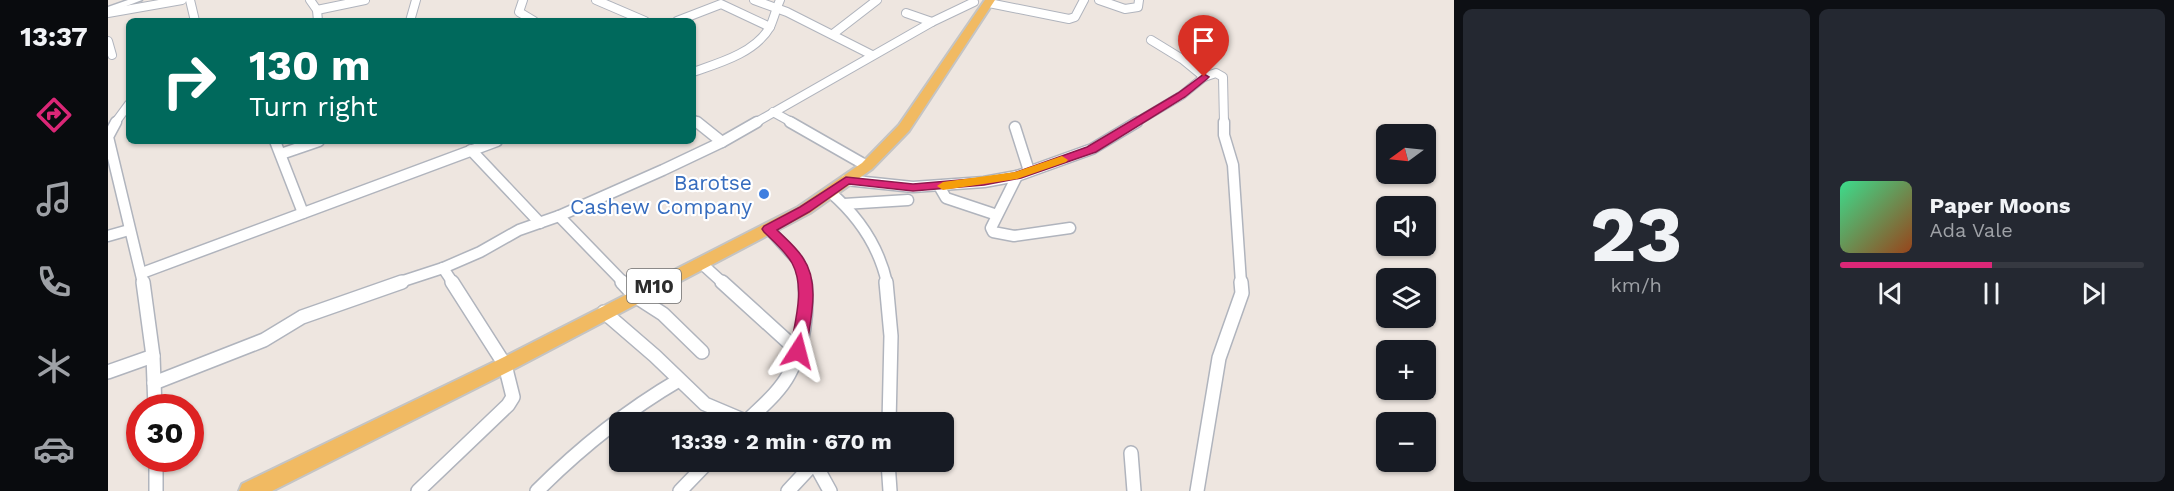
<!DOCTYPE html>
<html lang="en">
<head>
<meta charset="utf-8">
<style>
  body { margin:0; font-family:"Work Sans",sans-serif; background:#242831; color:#f1f3f6; height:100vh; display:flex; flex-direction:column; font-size:22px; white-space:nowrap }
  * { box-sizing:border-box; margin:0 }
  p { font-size:20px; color:#9ea1a6 }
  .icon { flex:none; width:33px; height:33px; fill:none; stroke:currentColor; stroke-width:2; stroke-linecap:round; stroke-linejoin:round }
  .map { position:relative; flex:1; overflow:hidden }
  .details { display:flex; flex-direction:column; gap:9px; padding:9px; background:#0d0f14; width:720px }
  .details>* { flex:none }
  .banner { position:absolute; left:18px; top:18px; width:570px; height:126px; border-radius:9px; box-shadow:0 2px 4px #0004; background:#00695c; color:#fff; overflow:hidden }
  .needle { width:39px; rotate:255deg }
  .controls { position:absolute; left:1268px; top:124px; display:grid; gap:12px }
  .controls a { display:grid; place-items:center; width:60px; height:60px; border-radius:9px; background:#171b24; box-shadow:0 2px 4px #0004; font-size:30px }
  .speed { position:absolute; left:18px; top:394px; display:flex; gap:12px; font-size:30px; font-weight:700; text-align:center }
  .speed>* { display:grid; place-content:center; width:78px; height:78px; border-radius:50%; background:#171b24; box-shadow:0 2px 4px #0004; line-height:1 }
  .speed .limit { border:9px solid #d22; background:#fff; color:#111 }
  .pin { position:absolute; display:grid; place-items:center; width:51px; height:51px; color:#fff; margin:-62px -26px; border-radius:50% 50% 50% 0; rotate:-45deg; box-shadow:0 0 6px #0007 }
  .pin .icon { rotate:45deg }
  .me { position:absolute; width:66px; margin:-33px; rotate:9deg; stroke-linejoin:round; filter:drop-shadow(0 0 4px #0008) }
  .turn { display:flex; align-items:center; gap:21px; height:126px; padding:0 24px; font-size:27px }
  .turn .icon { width:78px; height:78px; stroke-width:2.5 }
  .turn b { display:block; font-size:42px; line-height:51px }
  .details .card { flex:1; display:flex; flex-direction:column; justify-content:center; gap:9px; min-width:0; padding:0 21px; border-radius:9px; background:#242831 }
  .details .dial { align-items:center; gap:0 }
  .dial b { font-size:78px; line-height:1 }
  .song { display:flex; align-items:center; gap:18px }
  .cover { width:72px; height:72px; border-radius:9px; background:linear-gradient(135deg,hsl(150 70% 55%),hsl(20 70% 35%)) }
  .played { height:6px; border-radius:3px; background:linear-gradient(90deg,#db2777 50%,#363941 50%) }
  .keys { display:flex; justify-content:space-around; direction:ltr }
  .details .tiles { flex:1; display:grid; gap:9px; grid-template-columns:repeat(2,1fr) }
  .trip { position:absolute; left:501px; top:412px; width:345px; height:60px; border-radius:9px; background:#171b24; box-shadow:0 2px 4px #0004; font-weight:700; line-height:60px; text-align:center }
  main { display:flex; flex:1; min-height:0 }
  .tabs { display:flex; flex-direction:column; width:108px; justify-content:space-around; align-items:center; background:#090b0e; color:#9ea1a6 }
  .tabs .icon { width:42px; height:42px }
  .tabs .selected { color:#db2777 }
  .tabs b { font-size:27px; color:#f1f3f6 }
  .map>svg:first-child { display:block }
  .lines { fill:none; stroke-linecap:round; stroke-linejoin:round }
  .minor-far2-casing { stroke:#b0b4bd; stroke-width:10 }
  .minor-far1-casing { stroke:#b0b4bd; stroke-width:13 }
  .minor-casing { stroke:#b0b4bd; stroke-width:16 }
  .secondary-casing { stroke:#b0b4bd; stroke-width:3 }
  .primary-casing { stroke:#c4c4c4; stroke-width:4 }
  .minor-far2 { stroke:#fff; stroke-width:8 }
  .minor-far1 { stroke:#fff; stroke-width:10 }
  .minor { stroke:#fff; stroke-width:13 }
  .secondary { fill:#fff; fill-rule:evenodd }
  .primary { fill:#f1ba62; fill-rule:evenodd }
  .route { fill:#db2777; stroke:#8e194d; stroke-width:1.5 }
  .slow { fill:#f59e0b }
  .shop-dot { fill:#3f7fe0; stroke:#fff; stroke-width:2 }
  .labels { text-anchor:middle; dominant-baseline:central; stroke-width:4.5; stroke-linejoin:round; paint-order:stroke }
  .shield { fill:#fff; stroke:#6c6c6c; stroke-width:1.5 }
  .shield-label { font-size:20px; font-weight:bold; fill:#2d2d2d }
  .shop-label { font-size:21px; fill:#366cbe; stroke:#fff; text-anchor:end }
</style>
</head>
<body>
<main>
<nav class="tabs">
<b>13:37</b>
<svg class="icon selected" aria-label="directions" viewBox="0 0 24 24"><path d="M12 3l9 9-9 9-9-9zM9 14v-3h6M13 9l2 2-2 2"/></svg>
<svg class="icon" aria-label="music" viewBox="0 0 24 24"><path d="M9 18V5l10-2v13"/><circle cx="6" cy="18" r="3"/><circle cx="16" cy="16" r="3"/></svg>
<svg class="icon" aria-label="phone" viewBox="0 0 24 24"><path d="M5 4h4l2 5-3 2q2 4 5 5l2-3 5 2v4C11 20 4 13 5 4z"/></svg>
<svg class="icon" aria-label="climate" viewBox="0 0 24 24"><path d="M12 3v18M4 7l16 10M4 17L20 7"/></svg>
<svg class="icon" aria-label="car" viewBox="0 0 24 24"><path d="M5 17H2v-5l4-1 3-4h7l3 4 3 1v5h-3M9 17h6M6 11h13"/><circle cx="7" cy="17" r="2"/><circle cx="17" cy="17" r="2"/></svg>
</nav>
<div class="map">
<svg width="1346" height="491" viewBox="0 0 1346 491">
  <rect width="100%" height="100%" fill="#eee6e0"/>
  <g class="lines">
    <defs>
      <g id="minor-far2">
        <path d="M82 0 87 21"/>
        <path d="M202 0 209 10 210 21"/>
        <path d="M415 0 411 12 426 21"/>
        <path d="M488 0 537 21"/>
        <path d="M646 0 679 12 764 55"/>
        <path d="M991 0 1017 9 1030 7 1031 0"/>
        <path d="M881 3 961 19 967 17 976 0"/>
        <path d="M209 10 257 0"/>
        <path d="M0 13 74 0"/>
        <path d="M798 13 824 22"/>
        <path d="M302 21 308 0"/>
        <path d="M569 21 613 4 662 27"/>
        <path d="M725 34 769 0"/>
        <path d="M1043 40 1074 59 1096 77"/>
        <path d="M0 41 4 55"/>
        <path d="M585 72C611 63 647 53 662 27 666 18 668 9 672 0"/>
        <path d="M665 112 685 123"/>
        <path d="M585 119 590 123"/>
        <path d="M7 123 21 104"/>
        <path d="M647 123 824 22 866 2"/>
        <path d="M1027 123 1074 95 1096 77 1108 73 1115 77 1116 123"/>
      </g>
      <g id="minor-far1">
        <path d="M8 122 0 137 35 283"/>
        <path d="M589 122 614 142"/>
        <path d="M682 122 759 166"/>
        <path d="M1116 122V135L1125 165 1133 283"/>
        <path d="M907 127 921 171"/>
        <path d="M167 141 195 213"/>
        <path d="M363 150 432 223"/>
        <path d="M173 154 211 141"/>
        <path d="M909 176 883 228 885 232 906 236 962 228"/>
        <path d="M738 180 805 187 876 182 909 176 984 149 1029 122"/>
        <path d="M831 186 838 198 889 215"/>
        <path d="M722 192C750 216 771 247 779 283"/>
        <path d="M736 204 800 200"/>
        <path d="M451 216 516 283"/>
        <path d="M661 229 691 262 697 283"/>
        <path d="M0 236 21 230"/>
        <path d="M593 263 615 283"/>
        <path d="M335 268 345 283"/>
        <path d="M34 273 389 141"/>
        <path d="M289 283 335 268 372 252 411 230 451 216 555 170 614 142 649 122"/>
      </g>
      <g id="minor">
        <path d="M35 282 45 356 47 408"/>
        <path d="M514 282 527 296 555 314 594 352"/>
        <path d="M614 282 690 351"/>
        <path d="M778 282 783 336 781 423"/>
        <path d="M496 312 547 356 597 404 642 423"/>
        <path d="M0 372 45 356"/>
        <path d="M46 383 156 340 194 317 294 282"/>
        <path d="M637 423C652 408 671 393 681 374 696 348 700 311 697 282"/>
        <path d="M1023 453 1026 491"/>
        <path d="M48 459V491"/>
        <path d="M706 462 722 491"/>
        <path d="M780 462 782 491"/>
        <path d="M310 491 400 405 405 397 397 365 344 282"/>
        <path d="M429 491C472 448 518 411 571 380"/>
        <path d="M572 491 600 462"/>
        <path d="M680 491 707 462"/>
        <path d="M1089 491 1111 358 1134 293 1133 282"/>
      </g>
      <path id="secondary" d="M20 0H34L0 13V7Z"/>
      <path id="primary" d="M877 0H887L801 131 764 169 702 213 404 370 164 491H131L134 484 390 360 690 207 754 163 791 125Z"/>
    </defs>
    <use href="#minor-far2" class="minor-far2-casing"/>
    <use href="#minor-far1" class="minor-far1-casing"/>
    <use href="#minor" class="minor-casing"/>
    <use href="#secondary" class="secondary-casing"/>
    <use href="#primary" class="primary-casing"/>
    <use href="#minor-far2" class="minor-far2"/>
    <use href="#minor-far1" class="minor-far1"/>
    <use href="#minor" class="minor"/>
    <use href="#secondary" class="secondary"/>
    <use href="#primary" class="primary"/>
  </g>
  <path class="route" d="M1096 74 1101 77 1099 79 1077 97 988 152 913 178 876 185 805 191 741 184 701 212 669 230C678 239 688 247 695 258 713 284 702 321 698 351L696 355H685L682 351C686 324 698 289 684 263 678 252 665 241 656 232L654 229 656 226 692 207 738 177 805 184 876 178 906 173 979 147 1070 93Z"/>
  <path class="slow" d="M954 156 960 160 958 162 909 179 835 190 829 186 835 182 907 172Z"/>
  <circle class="shop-dot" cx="656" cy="194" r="6"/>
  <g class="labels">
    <rect class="shield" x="519" y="269" width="54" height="34" rx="4.5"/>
    <g class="shield-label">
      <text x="546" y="286">M10</text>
    </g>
    <g class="shop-label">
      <text x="644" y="182">Barotse<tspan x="644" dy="24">Cashew Company</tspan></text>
    </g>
  </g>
</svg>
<div class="controls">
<a><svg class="needle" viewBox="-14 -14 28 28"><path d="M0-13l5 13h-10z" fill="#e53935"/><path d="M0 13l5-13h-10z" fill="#9ea1a6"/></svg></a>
<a><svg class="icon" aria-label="sound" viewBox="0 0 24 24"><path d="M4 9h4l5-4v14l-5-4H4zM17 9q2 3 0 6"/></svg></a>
<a><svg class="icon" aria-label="layers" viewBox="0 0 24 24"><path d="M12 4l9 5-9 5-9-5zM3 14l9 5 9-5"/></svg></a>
<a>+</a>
<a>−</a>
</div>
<div class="speed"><div class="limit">30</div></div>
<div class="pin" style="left:1096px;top:77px;background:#d93025"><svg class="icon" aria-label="arrive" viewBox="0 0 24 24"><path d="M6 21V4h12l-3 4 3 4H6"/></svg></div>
<svg class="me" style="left:690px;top:351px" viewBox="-20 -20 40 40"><path d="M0-17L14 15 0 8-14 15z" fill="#db2777" stroke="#fff" stroke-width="4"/></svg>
<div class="trip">13:39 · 2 min · 670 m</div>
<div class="banner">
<div class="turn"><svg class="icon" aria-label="right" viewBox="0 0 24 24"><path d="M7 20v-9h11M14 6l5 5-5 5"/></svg><div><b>130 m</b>Turn right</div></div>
</div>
</div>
<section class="details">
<div class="tiles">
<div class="card dial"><b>23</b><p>km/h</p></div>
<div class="card">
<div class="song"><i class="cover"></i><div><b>Paper Moons</b><p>Ada Vale</p></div></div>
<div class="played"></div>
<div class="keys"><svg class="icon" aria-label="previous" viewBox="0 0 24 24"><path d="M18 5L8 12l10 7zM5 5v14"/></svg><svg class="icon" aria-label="pause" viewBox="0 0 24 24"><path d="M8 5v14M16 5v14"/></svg><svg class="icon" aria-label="next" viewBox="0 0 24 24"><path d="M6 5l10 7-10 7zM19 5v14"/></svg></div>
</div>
</div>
</section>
</main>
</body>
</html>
